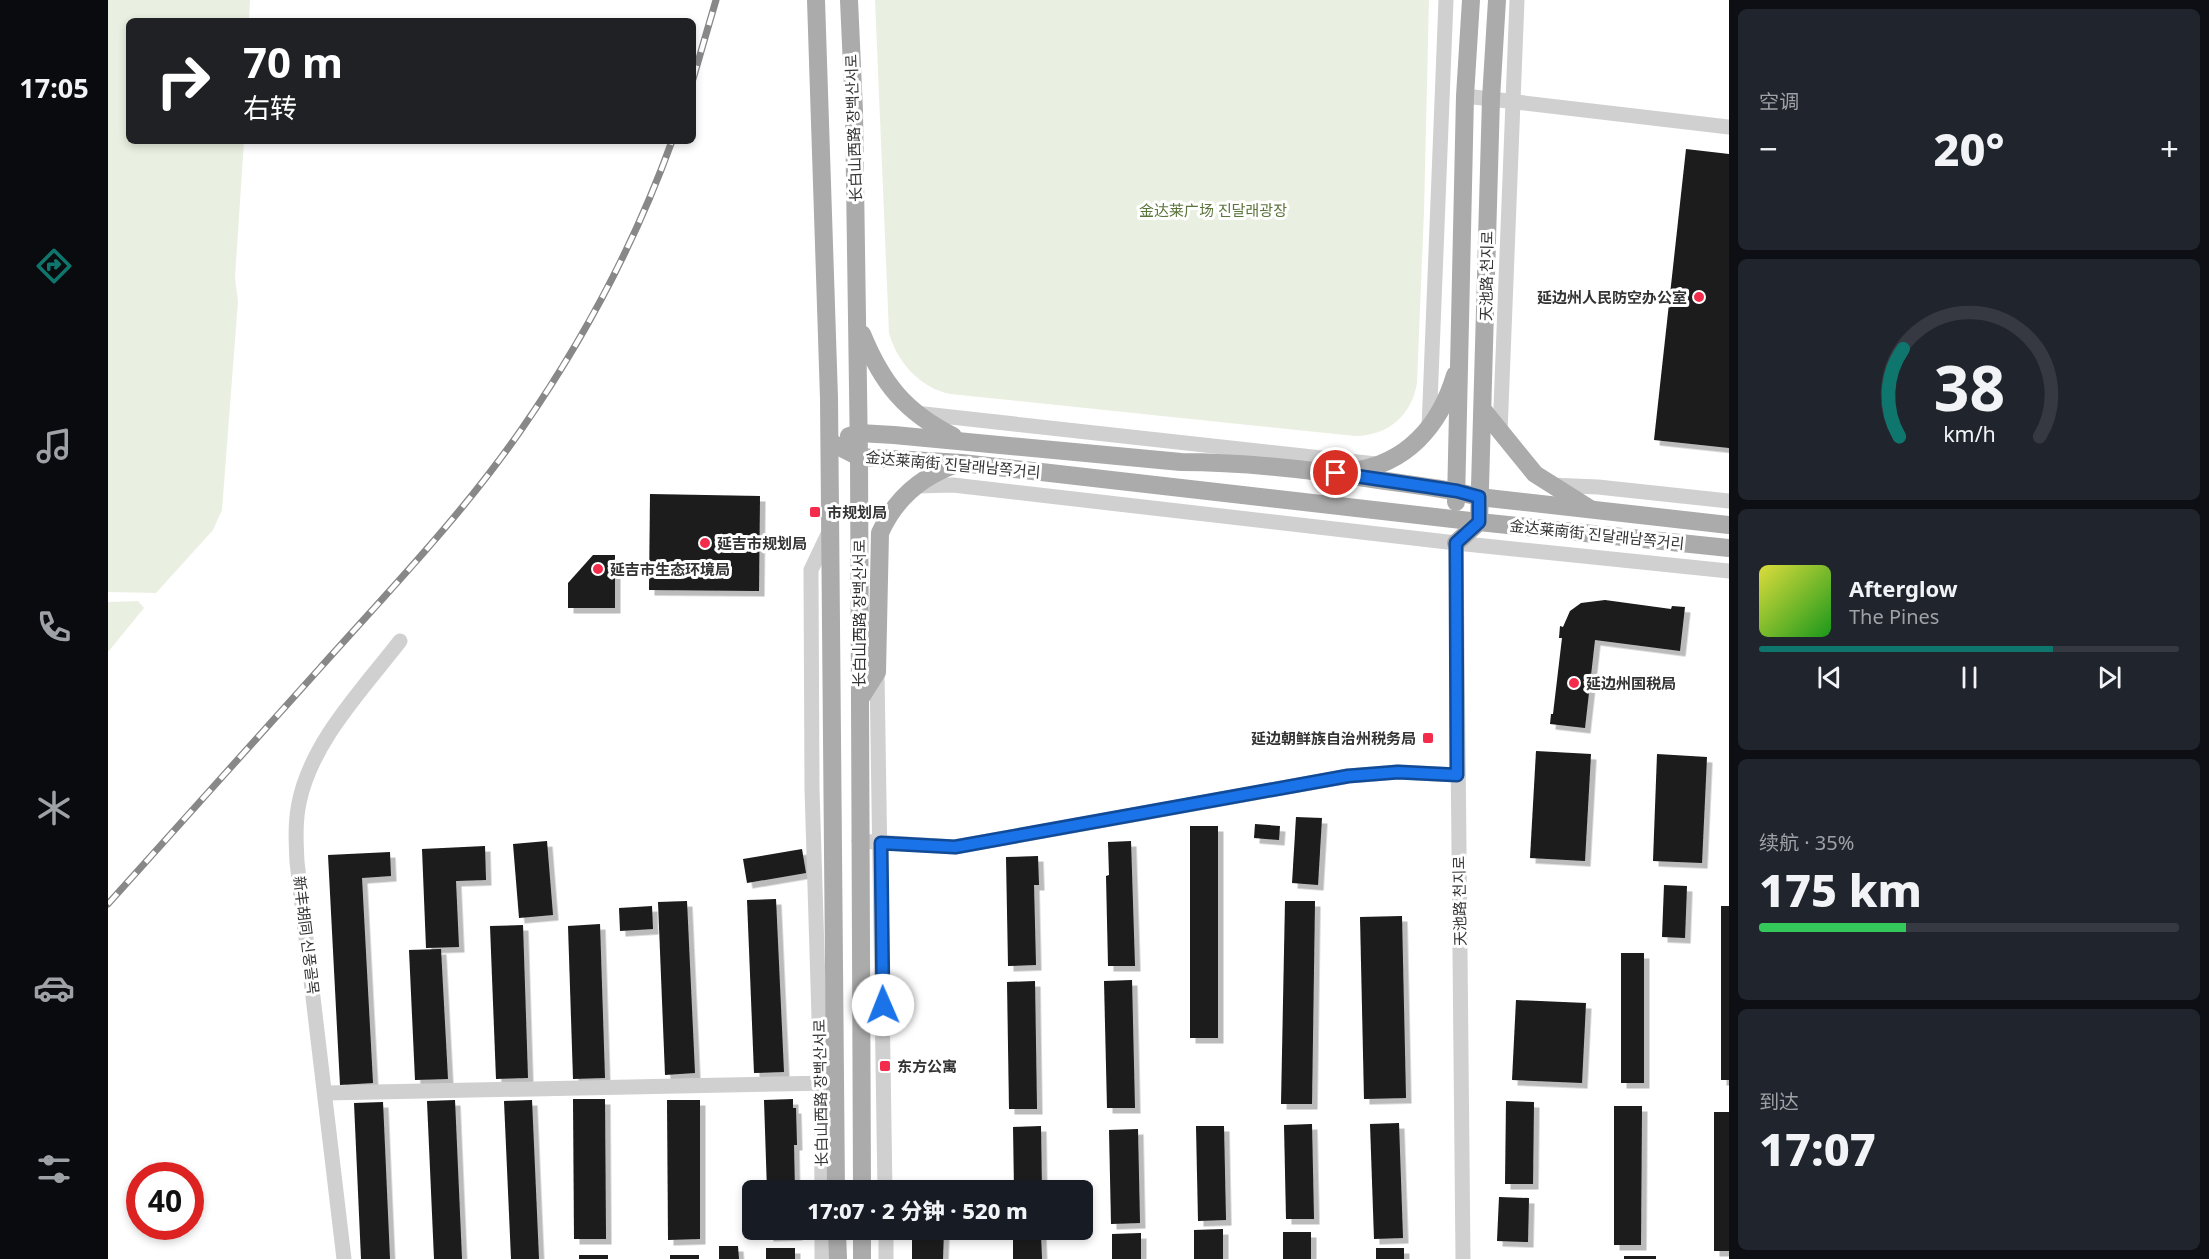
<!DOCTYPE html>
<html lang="zh">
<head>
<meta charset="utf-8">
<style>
  body { margin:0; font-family:"Noto Sans","Noto Sans SC","Noto Sans KR",sans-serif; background:#20242c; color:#f1f3f6; height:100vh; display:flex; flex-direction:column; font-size:22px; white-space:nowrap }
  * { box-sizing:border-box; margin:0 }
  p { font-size:20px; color:#9ea1a6 }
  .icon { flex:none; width:33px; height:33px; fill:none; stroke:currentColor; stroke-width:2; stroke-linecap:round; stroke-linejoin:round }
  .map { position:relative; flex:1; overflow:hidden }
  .details { display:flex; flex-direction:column; gap:9px; padding:9px; background:#0d0f14; width:480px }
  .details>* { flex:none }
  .banner { position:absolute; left:18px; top:18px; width:570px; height:126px; border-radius:9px; box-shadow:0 3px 9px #0003; background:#202124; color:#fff; overflow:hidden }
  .speed { position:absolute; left:18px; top:1162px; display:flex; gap:12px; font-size:30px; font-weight:700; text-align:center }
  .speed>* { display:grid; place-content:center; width:78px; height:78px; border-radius:50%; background:#171b24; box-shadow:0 3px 9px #0003; line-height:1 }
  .speed .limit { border:9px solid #d22; background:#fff; color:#111 }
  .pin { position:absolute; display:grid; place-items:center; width:51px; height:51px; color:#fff; margin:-26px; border:3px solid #fff; border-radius:50%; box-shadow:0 2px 6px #0007 }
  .me { position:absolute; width:66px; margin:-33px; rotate:359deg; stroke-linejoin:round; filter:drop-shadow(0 0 4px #0008) }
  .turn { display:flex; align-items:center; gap:21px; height:126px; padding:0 18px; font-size:27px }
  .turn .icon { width:78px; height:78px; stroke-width:2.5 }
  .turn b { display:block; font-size:42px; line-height:51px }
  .big { font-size:45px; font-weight:800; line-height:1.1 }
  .details .widget { flex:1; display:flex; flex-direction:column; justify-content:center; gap:9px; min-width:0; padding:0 21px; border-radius:9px; background:#20242c }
  .details .dial { align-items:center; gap:0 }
  .dial svg { height:156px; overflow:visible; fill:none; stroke:#363941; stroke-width:7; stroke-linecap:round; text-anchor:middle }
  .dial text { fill:#f1f3f6; stroke:none }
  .song { display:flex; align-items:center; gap:18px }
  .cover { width:72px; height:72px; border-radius:9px; background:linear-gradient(135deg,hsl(60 70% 55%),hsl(120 70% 35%)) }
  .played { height:6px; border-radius:3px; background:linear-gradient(90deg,#0f766e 70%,#363941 70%) }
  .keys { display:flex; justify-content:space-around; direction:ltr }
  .heat { display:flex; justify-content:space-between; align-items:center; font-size:33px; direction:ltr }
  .charge { height:9px; border-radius:4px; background:linear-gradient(90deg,#34c759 35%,#363941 0) }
  .trip { position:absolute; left:634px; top:1180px; width:351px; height:60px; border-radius:9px; background:#171b24; box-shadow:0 3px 9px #0003; font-weight:800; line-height:60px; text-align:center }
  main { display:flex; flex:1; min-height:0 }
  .tab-bar { display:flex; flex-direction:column; width:108px; justify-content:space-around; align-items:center; background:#090b0e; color:#9ea1a6 }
  .tab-bar .icon { width:42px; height:42px }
  .tab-bar .current { color:#0f766e }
  .tab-bar b { font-size:27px; color:#f1f3f6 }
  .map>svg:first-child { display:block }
  .green { fill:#eaf0e1 }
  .building { fill:#1a1a1a; filter:url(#shadow) }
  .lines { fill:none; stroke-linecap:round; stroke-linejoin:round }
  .minor { stroke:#d0d0d0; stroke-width:15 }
  .major { stroke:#ababab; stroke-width:18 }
  .rail-casing { stroke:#888; stroke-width:7 }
  .rail { stroke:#fff; stroke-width:4.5; stroke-dasharray:14; stroke-linecap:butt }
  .route-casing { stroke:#114b97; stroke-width:15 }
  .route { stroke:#1a73e8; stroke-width:10 }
  .poi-dot { fill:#f32c4c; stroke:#fff; stroke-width:2 }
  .labels { text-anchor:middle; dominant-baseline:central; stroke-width:6; stroke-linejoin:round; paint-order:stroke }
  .street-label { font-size:15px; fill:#333; stroke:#fff }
  .park-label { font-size:15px; fill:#5b743b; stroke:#fff }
  .poi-label { font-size:15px; font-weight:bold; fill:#333; stroke:#fff; text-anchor:start }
</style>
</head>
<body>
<main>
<nav class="tab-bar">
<b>17:05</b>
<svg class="icon current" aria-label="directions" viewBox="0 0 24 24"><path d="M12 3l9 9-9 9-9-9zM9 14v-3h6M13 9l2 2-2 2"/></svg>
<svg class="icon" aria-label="music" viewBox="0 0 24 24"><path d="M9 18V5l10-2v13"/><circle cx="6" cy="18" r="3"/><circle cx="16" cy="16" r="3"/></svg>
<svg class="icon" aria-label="phone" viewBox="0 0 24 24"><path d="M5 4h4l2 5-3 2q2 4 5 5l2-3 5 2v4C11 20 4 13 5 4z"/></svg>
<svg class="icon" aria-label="climate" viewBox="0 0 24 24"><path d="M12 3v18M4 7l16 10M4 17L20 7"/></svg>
<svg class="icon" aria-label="car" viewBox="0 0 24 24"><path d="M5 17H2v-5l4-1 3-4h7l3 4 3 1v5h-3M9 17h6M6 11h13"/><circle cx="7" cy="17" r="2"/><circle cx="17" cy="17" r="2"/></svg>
<svg class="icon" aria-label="filters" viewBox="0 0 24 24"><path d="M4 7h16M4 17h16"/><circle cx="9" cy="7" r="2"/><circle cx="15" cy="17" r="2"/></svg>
</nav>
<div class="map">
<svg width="1621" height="1259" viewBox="0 0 1621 1259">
  <defs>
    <filter id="shadow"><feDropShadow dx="5.5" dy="5.5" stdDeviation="0" flood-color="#0004"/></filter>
  </defs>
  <rect width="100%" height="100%" fill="#fff"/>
  <g class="green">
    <path d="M0 0H142L141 21H21V141H136L127 278 130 301 114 510 105 530 48 593 0 592Z"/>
    <path d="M767 0H1321L1316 212 1309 383C1304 415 1280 436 1247 436L842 394C812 388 789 362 781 333Z"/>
    <path d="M30 601 36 608 0 652V602Z"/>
  </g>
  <g class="building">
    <path d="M1578 149 1621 154V448L1546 440Z"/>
    <path d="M542 494 652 496 651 591 541 590Z"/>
    <path d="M485 555H507V608H460V583Z"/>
    <path d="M1497 600 1563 609 1564 606 1577 607 1572 651 1487 640 1477 728 1442 724 1443 714H1445L1454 638H1451L1452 626 1455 627 1462 611 1473 603Z"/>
    <path d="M1428 751 1483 754 1477 861 1422 858Z"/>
    <path d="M1549 754 1599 757 1594 863 1545 861Z"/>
    <path d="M1188 817 1214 818 1210 885 1184 883Z"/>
    <path d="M1147 824 1172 826 1171 840 1146 838Z"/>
    <rect x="1082" y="826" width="28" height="212"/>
    <path d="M439 841 445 915 411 918 405 844Z"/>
    <path d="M1023 841 1027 966H1000L998 876 1001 875 1000 842Z"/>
    <path d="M377 846 378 880 348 881 351 947 318 948 314 849Z"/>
    <path d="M694 849 698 873 639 883 635 859Z"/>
    <path d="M282 852 283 876 254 878 265 1083 232 1085 220 855Z"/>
    <path d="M930 856 931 885H926L928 965 900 966 898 857Z"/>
    <path d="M1556 885 1579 886 1577 938 1554 937Z"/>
    <path d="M668 899 676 1072 646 1073 639 900Z"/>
    <path d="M579 901 587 1073 557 1075 550 902Z"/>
    <path d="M1177 901H1207L1204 1104H1173Z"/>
    <path d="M544 906 545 929 512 931 511 908Z"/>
    <rect x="1613" y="906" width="8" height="174"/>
    <path d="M1294 916 1298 1098 1256 1099 1252 917Z"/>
    <path d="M492 924 497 1078 465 1079 460 926Z"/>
    <path d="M415 925 420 1078 388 1079 382 926Z"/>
    <path d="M333 949 340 1079 307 1080 301 950Z"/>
    <rect x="1513" y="953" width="23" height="130"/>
    <path d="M1024 980 1027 1108H999L996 981Z"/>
    <path d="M927 981 929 1109H901L899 982Z"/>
    <path d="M1408 1000 1478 1003 1474 1083 1404 1080Z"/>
    <path d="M465 1099H497L498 1239H466Z"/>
    <path d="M685 1099V1108H688L689 1145H686L687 1191H659L656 1100Z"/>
    <path d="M347 1100 354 1259H326L319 1101Z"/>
    <path d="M424 1100 431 1259H403L396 1101Z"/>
    <path d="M559 1100H592V1239L560 1240Z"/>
    <path d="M1398 1101 1426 1102 1425 1184H1397Z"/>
    <path d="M275 1102 282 1259H253L246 1103Z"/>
    <path d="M1506 1106H1534L1533 1245H1506Z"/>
    <rect x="1606" y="1112" width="15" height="139"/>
    <path d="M1291 1123 1295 1238 1266 1239 1262 1124Z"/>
    <path d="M1204 1124 1206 1219H1178L1176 1125Z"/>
    <path d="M933 1126 934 1191H906L905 1127Z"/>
    <path d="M1088 1126H1116L1118 1220 1090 1221Z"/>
    <path d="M1030 1129 1032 1223 1003 1224 1001 1130Z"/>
    <path d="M1391 1197 1421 1198 1420 1242 1389 1241Z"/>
    <path d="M1115 1229V1259H1086V1230Z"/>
    <path d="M660 1230H689V1235L660 1236Z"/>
    <path d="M804 1230H836L835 1259H804Z"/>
    <rect x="1175" y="1232" width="28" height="27"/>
    <path d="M1033 1233V1259H1004V1234Z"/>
    <path d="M905 1234H933L934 1259H905Z"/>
    <path d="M611 1246H630L631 1259H611Z"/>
    <rect x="658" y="1248" width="29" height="11"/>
    <rect x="1268" y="1248" width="28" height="11"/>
    <rect x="471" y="1255" width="29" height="4"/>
    <rect x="562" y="1255" width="29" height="4"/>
    <rect x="1516" y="1256" width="32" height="3"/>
  </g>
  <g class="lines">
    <g class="minor">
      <path d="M1357 96 1621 127"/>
      <path d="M807 413 1268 464"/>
      <path d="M1321 428 1338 0"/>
      <path d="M1392 433 1409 0"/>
      <path d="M1442 485 1490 487 1621 501"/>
      <path d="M809 486 845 485 1348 543 1621 571"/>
      <path d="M1348 543 1355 1259"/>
      <path d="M769 672 777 1191"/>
      <path d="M751 841 847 847 1241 776 1290 772 1349 775"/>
      <path d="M217 1093 723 1083"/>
      <path d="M714 1191 713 1082 704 789 703 570 722 530"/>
      <path d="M714 1230V1259"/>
      <path d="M236 1259 189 862C188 842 187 822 191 803 203 742 255 689 292 641"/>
      <path d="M778 1259V1230"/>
    </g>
    <g class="major">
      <path d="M708 0 721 398 728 1191"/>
      <path d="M741 0 746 111 751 457 754 1191"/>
      <path d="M754 334C774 383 797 412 845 436"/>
      <path d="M1375 410 1427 474 1481 508"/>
      <path d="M741 436 751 433 786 435 1073 462C1139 462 1206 470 1271 480 1304 485 1338 488 1371 497L1621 525"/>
      <path d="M722 442 751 457 854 463 1371 522 1621 548"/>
      <path d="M1245 471C1298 464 1332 426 1347 375"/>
      <path d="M1348 502 1357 96 1363 0"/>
      <path d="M1348 543 1371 522 1383 99 1389 0"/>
      <path d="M752 699 769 672 772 533C787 499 814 476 849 464"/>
      <path d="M729 1230 730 1259"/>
      <path d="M754 1230V1259"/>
    </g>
    <defs>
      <g id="rail">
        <path d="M585 79 608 0"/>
        <path d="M0 904C71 825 141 747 212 668 281 591 354 515 413 430 475 341 527 243 564 141"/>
      </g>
    </defs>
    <use href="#rail" class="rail-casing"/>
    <use href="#rail" class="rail"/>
  </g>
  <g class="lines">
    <defs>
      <path id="route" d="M775 1005 773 843 847 847 1240 776 1290 772 1349 775 1348 543 1371 522V497L1349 491 1228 473"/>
    </defs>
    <use href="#route" class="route-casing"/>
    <use href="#route" class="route"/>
  </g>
  <g class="poi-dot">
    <circle cx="1591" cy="297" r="6"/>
    <rect x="701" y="506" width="12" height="12" rx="3"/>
    <circle cx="597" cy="543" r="6"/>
    <circle cx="490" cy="569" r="6"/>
    <circle cx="1466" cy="683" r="6"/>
    <rect x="1314" y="732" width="12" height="12" rx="3"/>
    <rect x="771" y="1060" width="12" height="12" rx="3"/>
  </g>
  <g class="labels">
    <g class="street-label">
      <text transform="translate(745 128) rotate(-92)">长白山西路 장백산서로</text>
      <text transform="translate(1378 276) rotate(-89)">天池路 천지로</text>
      <text transform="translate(845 464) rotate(5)">金达莱南街 진달래남쪽거리</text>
      <text transform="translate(1489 534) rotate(6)">金达莱南街 진달래남쪽거리</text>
      <text transform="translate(751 613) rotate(-90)">长白山西路 장백산서로</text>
      <text transform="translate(1351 901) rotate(-91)">天池路 천지로</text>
      <text transform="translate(199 935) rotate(83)">新丰胡同 신풍골목</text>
      <text transform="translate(712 1093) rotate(-91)">长白山西路 장백산서로</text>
    </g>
    <g class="park-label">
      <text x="1105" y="210">金达莱广场 진달래광장</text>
    </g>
    <g class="poi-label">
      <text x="1579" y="297" text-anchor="end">延边州人民防空办公室</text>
      <text x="719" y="512">市规划局</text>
      <text x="609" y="543">延吉市规划局</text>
      <text x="502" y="569">延吉市生态环境局</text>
      <text x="1478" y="683">延边州国税局</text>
      <text x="1308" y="738" text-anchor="end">延边朝鲜族自治州税务局</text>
      <text x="789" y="1066">东方公寓</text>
    </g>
  </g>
</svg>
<div class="speed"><div class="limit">40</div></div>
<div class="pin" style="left:1228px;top:473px;background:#d93025"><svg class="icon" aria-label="arrive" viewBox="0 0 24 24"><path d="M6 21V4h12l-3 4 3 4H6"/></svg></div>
<svg class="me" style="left:775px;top:1005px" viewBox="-20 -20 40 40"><circle r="19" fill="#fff"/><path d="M0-13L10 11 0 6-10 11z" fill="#1a73e8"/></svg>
<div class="trip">17:07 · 2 分钟 · 520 m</div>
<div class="banner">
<div class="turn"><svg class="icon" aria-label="right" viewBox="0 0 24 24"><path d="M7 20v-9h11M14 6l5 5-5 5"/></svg><div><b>70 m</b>右转</div></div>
</div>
</div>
<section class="details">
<div class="widget"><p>空调</p>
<div class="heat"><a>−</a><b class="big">20°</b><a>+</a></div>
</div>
<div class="widget dial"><svg viewBox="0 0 100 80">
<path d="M14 69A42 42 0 1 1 86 69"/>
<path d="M14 69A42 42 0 0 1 16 24" stroke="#0f766e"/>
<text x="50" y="56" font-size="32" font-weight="700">38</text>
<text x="50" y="72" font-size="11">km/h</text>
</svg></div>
<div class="widget">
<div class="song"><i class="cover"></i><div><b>Afterglow</b><p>The Pines</p></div></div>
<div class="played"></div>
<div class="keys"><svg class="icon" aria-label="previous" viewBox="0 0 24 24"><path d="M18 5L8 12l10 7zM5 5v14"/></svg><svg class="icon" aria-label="pause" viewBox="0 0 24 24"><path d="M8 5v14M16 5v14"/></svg><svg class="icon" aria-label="next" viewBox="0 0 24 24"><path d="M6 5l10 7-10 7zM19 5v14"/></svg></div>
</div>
<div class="widget"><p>续航 · 35%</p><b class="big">175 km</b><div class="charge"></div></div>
<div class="widget"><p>到达</p><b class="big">17:07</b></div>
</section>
</main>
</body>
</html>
